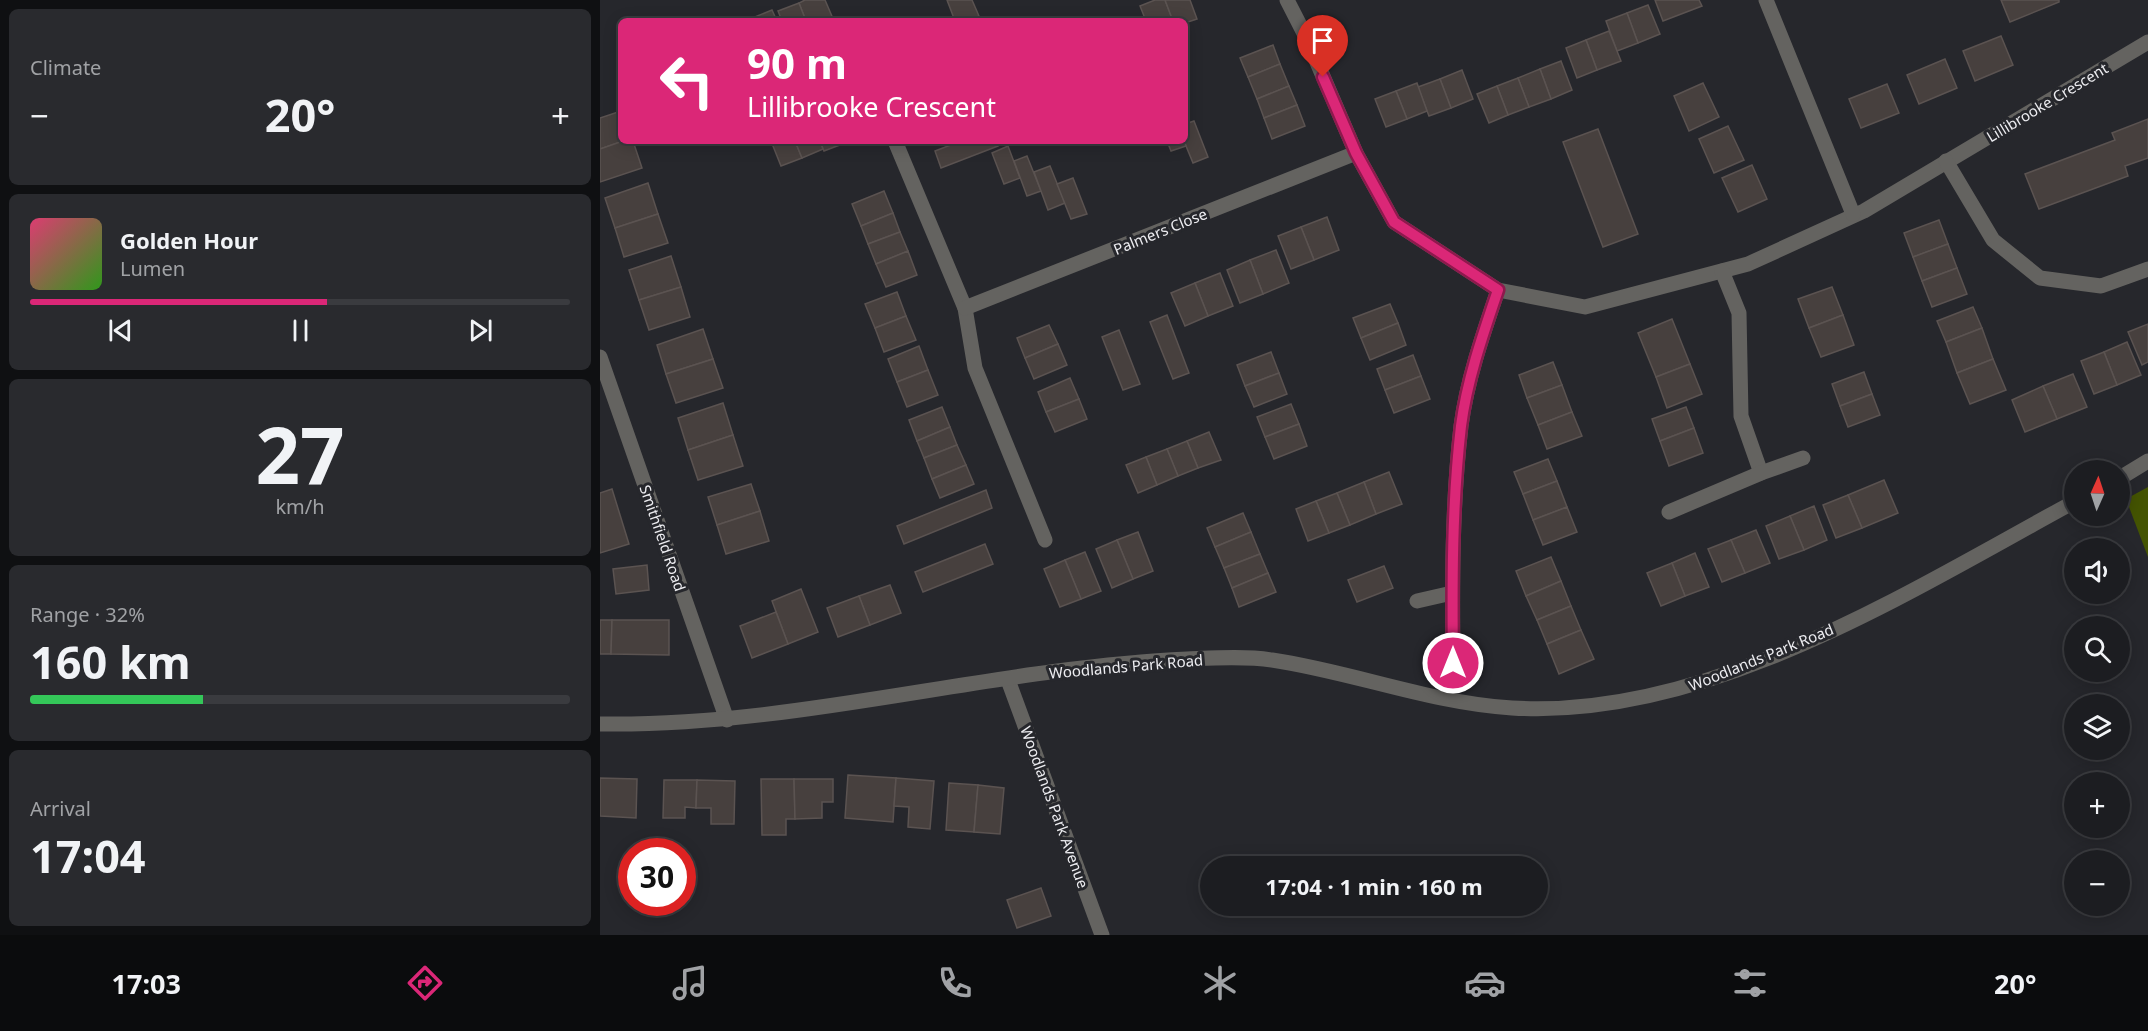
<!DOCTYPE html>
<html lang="en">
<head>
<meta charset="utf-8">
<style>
  body { margin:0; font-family:"Noto Sans",sans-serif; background:#292a2e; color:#f1f3f6; height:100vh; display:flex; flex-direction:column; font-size:22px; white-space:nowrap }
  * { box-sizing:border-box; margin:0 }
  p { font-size:20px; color:#a0a2a5 }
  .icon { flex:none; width:33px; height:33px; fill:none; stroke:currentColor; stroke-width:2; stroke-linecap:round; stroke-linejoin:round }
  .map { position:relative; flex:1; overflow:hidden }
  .panel { display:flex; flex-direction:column; gap:9px; padding:9px; background:#0f1012; width:600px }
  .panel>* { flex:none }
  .hud { position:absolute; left:18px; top:18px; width:570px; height:126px; border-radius:9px; box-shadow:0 3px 15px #0003,0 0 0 2px #3a3b3f; background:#db2777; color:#fff; overflow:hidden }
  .needle { width:39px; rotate:3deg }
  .tools { position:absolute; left:1464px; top:460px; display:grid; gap:12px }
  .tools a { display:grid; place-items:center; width:66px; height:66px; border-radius:50%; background:#1c1d21; box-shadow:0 3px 15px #0003,0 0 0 2px #3a3b3f; font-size:30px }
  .speed { position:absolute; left:18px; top:838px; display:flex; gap:12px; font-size:30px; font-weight:700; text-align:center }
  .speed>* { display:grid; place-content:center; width:78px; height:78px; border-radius:50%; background:#1c1d21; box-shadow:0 3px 15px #0003,0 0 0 2px #3a3b3f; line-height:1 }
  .speed .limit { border:9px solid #d22; background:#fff; color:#111 }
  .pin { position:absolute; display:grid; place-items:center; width:51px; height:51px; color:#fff; margin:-62px -26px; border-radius:50% 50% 50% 0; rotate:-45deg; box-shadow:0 0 6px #0007 }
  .pin .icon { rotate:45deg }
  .me { position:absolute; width:66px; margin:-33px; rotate:0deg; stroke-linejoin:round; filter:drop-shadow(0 0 4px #0008) }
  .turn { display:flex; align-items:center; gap:21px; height:126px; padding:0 30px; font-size:27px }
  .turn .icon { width:78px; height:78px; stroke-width:2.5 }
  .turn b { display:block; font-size:42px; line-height:51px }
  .big { font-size:45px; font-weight:700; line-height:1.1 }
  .panel .tile { flex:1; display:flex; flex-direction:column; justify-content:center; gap:9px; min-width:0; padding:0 21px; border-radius:9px; background:#292a2e }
  .panel .dial { align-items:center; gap:0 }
  .dial b { font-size:78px; line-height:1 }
  .song { display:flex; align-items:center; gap:18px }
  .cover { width:72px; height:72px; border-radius:9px; background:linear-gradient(135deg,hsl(340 70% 55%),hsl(110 70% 35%)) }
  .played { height:6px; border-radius:3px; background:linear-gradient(90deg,#db2777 55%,#3a3b3f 55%) }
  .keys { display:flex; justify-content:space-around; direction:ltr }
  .heat { display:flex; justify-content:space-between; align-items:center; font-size:33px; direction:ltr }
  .charge { height:9px; border-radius:4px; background:linear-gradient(90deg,#34c759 32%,#3a3b3f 0) }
  .trip { position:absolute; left:600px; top:856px; width:348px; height:60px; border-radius:30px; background:#1c1d21; box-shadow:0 3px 15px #0003,0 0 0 2px #3a3b3f; font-weight:700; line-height:60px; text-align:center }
  .menu { display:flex; height:96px; justify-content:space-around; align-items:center; background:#0b0c0d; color:#a0a2a5 }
  .menu .icon { width:42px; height:42px }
  .menu .active { color:#db2777 }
  .menu b { font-size:27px; color:#f1f3f6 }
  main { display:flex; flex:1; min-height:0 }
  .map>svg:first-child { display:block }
  .forest { fill:#445402 }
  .building { fill:#47403e; stroke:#5b5351; stroke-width:1.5 }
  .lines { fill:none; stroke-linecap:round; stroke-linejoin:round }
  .minor { stroke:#646360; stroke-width:15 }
  .tertiary { stroke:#646360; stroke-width:15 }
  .route-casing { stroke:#8e194d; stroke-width:15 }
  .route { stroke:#db2777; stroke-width:10 }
  .labels { text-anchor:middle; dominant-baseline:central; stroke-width:6; stroke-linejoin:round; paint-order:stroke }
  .street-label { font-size:15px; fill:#ededf1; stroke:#26272c }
</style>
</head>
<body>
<main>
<section class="panel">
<div class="tile"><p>Climate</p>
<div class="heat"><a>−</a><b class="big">20°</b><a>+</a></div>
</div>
<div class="tile">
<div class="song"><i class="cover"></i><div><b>Golden Hour</b><p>Lumen</p></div></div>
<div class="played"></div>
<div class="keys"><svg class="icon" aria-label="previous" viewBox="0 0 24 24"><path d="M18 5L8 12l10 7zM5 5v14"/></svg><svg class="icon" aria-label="pause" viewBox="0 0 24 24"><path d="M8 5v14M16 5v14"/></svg><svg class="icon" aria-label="next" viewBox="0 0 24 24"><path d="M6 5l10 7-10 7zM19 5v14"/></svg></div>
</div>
<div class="tile dial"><b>27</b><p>km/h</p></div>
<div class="tile"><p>Range · 32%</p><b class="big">160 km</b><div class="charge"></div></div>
<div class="tile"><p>Arrival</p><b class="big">17:04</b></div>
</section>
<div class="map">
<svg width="1548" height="935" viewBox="0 0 1548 935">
  <rect width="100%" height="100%" fill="#26272c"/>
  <path class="forest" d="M1548 487V557L1526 499Z"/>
  <g class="building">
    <path d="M205 0H225L234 21H206L199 3Z"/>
    <path d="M347 0H372L379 16 366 21H355Z"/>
    <path d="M555 0H565L573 21H546L540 6Z"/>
    <path d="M565 0H590L597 19 585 23V21H573Z"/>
    <path d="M1055 0H1099L1102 6 1063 21Z"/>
    <path d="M1401 0H1459V2L1410 22Z"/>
    <path d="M199 3 206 21H182L178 11Z"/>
    <path d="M1048 5 1060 34 1038 43 1027 13Z"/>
    <path d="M172 10 177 21H151L150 19Z"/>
    <path d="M1027 13 1038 43 1017 51 1006 21Z"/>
    <path d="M1009 31 1021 61 997 70 986 40Z"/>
    <path d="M1401 36 1413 65 1375 81 1363 51Z"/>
    <path d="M986 40 997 70 977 78 966 48Z"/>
    <path d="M673 45 680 64 648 77 640 58Z"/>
    <path d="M1345 59 1357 88 1319 104 1307 75Z"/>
    <path d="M961 61 972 90 951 99 940 69Z"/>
    <path d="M680 64 689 86 657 99 648 77Z"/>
    <path d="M940 69 951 99 929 107 918 78Z"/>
    <path d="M862 70 873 99 851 108 840 79Z"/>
    <path d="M918 78 929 107 908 115 897 86Z"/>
    <path d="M840 79 851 108 829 116 818 87Z"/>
    <path d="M817 83 827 111 807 119 796 91Z"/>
    <path d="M1103 83 1119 117 1089 131 1074 96Z"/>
    <path d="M1287 84 1299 113 1261 128 1249 99Z"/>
    <path d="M689 86 697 105 664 118 657 99Z"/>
    <path d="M897 86 908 115 889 123 877 94Z"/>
    <path d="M796 91 807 119 786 127 775 99Z"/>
    <path d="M697 105 705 126 672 139 664 118Z"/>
    <path d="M21 111 23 141 0 149V118Z"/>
    <path d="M1548 119V158L1525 166 1528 176 1439 209 1425 174 1515 140 1512 133Z"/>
    <path d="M594 121 608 157 593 163 584 141 585 124Z"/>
    <path d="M1128 126 1144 160 1114 173 1099 139Z"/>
    <path d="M998 129 1038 234 1003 247 963 142Z"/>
    <path d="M23 141H33L42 168 0 182V149Z"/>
    <path d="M171 141H195L202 158 181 166Z"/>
    <path d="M195 141H220L223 149 202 158Z"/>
    <path d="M220 141H244L245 143 224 151Z"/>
    <path d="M361 141H396L398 146 341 168 335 151Z"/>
    <path d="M567 141H584L586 146 571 151Z"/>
    <path d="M408 146 420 178 404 184 392 153Z"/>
    <path d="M427 156 441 191 427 196 414 161Z"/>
    <path d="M1152 165 1167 199 1138 212 1122 178Z"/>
    <path d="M450 166 465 203 448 210 434 172Z"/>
    <path d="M473 178 487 214 471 219 457 184Z"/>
    <path d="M48 183 58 214 15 228 5 198Z"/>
    <path d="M284 191 293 213 261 226 252 204Z"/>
    <path d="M293 213 300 232 268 244 261 226Z"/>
    <path d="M58 214 68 243 24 257 15 228Z"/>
    <path d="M727 217 739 250 714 260 701 227Z"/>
    <path d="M1339 220 1348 244 1313 257 1304 233Z"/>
    <path d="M701 227 714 260 691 269 678 236Z"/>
    <path d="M300 232 308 251 276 264 268 244Z"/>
    <path d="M1348 244 1357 268 1322 281 1313 257Z"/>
    <path d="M676 250 689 283 663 294 650 260Z"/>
    <path d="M308 251 317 275 286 287 276 264Z"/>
    <path d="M71 256 81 287 39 300 29 270Z"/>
    <path d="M650 260 663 294 640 303 627 270Z"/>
    <path d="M1357 268 1367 294 1332 307 1322 281Z"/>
    <path d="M620 273 633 306 608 316 595 283Z"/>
    <path d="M595 283 608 316 585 326 571 293Z"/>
    <path d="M81 287 90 317 49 330 39 300Z"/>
    <path d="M1232 287 1243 315 1209 328 1198 299Z"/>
    <path d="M297 292 306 316 275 328 265 304Z"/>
    <path d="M790 304 798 323 761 338 753 318Z"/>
    <path d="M1373 307 1382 328 1346 342 1337 321Z"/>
    <path d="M567 315 589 373 573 379 550 322Z"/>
    <path d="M1243 315 1254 345 1221 357 1209 328Z"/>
    <path d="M306 316 316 340 284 352 275 328Z"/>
    <path d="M1072 319 1090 364 1056 377 1038 333Z"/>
    <path d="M798 323 806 345 770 360 761 338Z"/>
    <path d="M1548 324V362L1542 365 1528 332Z"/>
    <path d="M449 325 458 344 425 358 417 338Z"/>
    <path d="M1382 328 1393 359 1357 373 1346 342Z"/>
    <path d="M103 329 113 359 66 374 57 345Z"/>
    <path d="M519 330 540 384 523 390 502 337Z"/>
    <path d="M1527 342 1541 375 1517 385 1504 352Z"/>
    <path d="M458 344 467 365 434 379 425 358Z"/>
    <path d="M319 346 328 370 297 382 288 359Z"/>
    <path d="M671 352 679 373 645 386 637 365Z"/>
    <path d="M1504 352 1517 385 1494 394 1481 361Z"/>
    <path d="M813 355 821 376 785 390 777 369Z"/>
    <path d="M113 359 123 388 76 403 66 374Z"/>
    <path d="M1393 359 1406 390 1370 404 1357 373Z"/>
    <path d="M953 362 962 385 927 398 919 375Z"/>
    <path d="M1090 364 1102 394 1067 408 1056 377Z"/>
    <path d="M328 370 338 395 307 407 297 382Z"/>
    <path d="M1264 372 1272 394 1240 406 1232 384Z"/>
    <path d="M679 373 687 394 654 407 645 386Z"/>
    <path d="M1473 374 1487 407 1457 419 1443 386Z"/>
    <path d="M821 376 830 399 794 413 785 390Z"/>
    <path d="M470 378 479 399 446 412 438 392Z"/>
    <path d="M962 385 972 412 938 425 927 398Z"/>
    <path d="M1443 386 1457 419 1425 432 1412 400Z"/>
    <path d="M1272 394 1280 415 1248 427 1240 406Z"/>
    <path d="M479 399 487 419 455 432 446 412Z"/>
    <path d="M123 403 133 435 88 450 78 418Z"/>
    <path d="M691 404 699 424 665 437 657 417Z"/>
    <path d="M342 407 350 427 317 441 309 420Z"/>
    <path d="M1086 407 1094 428 1060 441 1052 419Z"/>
    <path d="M972 412 982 436 947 449 938 425Z"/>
    <path d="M699 424 707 446 674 459 665 437Z"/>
    <path d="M350 427 357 445 324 458 317 441Z"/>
    <path d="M1094 428 1103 453 1069 466 1060 441Z"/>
    <path d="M609 432 621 460 598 468 587 441Z"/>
    <path d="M133 435 143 466 98 480 88 450Z"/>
    <path d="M587 441 598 468 578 476 567 449Z"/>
    <path d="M357 445 366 465 332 479 324 458Z"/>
    <path d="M567 449 578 476 557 485 546 457Z"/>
    <path d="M546 457 557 485 538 493 526 465Z"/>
    <path d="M948 459 957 481 923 494 914 472Z"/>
    <path d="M366 465 374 484 340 498 332 479Z"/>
    <path d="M789 472 802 504 776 514 764 482Z"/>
    <path d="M1284 480 1298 513 1262 528 1248 495Z"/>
    <path d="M957 481 967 507 933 520 923 494Z"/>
    <path d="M764 482 776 514 750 525 737 493Z"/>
    <path d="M151 484 160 511 117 525 108 497Z"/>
    <path d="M12 489 29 544 0 553V493Z"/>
    <path d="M386 490 392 508 304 544 297 526Z"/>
    <path d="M737 493 750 525 729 533 716 501Z"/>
    <path d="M1248 495 1262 528 1236 538 1223 505Z"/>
    <path d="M716 501 729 533 708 541 696 509Z"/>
    <path d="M1214 506 1227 540 1204 550 1190 516Z"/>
    <path d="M967 507 977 532 943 545 933 520Z"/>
    <path d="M160 511 169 541 126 554 117 525Z"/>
    <path d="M643 513 651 532 615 547 607 528Z"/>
    <path d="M1190 516 1204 550 1179 559 1166 526Z"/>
    <path d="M1156 530 1170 563 1145 573 1131 540Z"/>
    <path d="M538 532 553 571 533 579 517 540Z"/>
    <path d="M651 532 660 554 624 568 615 547Z"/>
    <path d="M517 540 533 579 512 588 496 549Z"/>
    <path d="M1131 540 1145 573 1122 582 1108 549Z"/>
    <path d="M385 544 393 564 323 592 315 572Z"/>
    <path d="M485 552 501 591 481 599 465 560Z"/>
    <path d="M1095 553 1109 587 1085 596 1072 563Z"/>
    <path d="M660 554 668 573 632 588 624 568Z"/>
    <path d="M951 557 961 581 926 596 916 571Z"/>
    <path d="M465 560 481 599 460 607 444 569Z"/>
    <path d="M1072 563 1085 596 1061 606 1047 573Z"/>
    <path d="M47 565 49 590 16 594 13 569Z"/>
    <path d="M784 566 793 588 757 602 748 580Z"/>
    <path d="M668 573 676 592 639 607 632 588Z"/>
    <path d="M961 581 971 606 937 620 926 596Z"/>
    <path d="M290 585 301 613 270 625 259 596Z"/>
    <path d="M201 589 218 632 188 644 172 601Z"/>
    <path d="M259 596 270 625 238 637 227 608Z"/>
    <path d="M971 606 981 630 947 644 937 620Z"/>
    <path d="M176 612 188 644 152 658 140 626Z"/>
    <path d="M0 620H12L11 654H0Z"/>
    <path d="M12 620H69V655L11 654Z"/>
    <path d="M981 630 994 659 959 674 947 644Z"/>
    <path d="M248 775 296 778 293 822 245 818Z"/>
    <path d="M0 778 37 779 36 818 0 816Z"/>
    <path d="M296 778 334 781 330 829 308 827 309 807 294 806Z"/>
    <path d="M161 779H194L195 819H186V835H162Z"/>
    <path d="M194 779H233V802H222V818L195 819Z"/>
    <path d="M64 780H97L96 808 85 807V818H63Z"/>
    <path d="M97 780 135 781 134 824H111V808H96Z"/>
    <path d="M349 783 378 785 374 832 346 830Z"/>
    <path d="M378 785 404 788 400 834 374 832Z"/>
    <path d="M441 888 451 916 417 928 407 900Z"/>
  </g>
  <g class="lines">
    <g class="minor">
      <path d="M687 0 707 39 756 153 794 222 898 290 985 307 1148 264 1264 211 1548 42"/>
      <path d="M1166 0 1253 214"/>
      <path d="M295 141 365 308 375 368 445 540"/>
      <path d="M1346 161 1393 240 1440 278 1501 286 1548 269"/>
      <path d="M1122 271 1139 313 1141 416 1161 473"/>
      <path d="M365 308 756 153"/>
      <path d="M0 357 127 720"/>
      <path d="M1069 512 1161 473 1203 458"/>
      <path d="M817 601 852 593"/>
      <path d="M853 663C852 584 852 504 861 426 867 380 883 334 898 290"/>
      <path d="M408 680 502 935"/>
    </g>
    <g class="tertiary">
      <path d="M1520 478 1548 461"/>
      <path d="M0 724C198 727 390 668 587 659 614 658 645 656 672 660 753 672 830 703 912 708 1108 720 1308 592 1474 502"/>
    </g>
  </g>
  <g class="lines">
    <defs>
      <path id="route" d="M723 77 756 153 794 222 898 290C883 334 867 380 861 426 852 504 852 584 853 663"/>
    </defs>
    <use href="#route" class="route-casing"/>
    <use href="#route" class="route"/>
  </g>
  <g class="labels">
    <g class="street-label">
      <text transform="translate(1447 102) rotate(-31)">Lillibrooke Crescent</text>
      <text transform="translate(560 231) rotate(-22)">Palmers Close</text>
      <text transform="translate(63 538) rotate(71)">Smithfield Road</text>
      <text transform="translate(1161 657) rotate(-22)">Woodlands Park Road</text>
      <text transform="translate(526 666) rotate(-5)">Woodlands Park Road</text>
      <text transform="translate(455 807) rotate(70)">Woodlands Park Avenue</text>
    </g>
  </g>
</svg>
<div class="tools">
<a><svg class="needle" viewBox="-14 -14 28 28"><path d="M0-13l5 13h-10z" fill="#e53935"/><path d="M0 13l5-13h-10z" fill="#a0a2a5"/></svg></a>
<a><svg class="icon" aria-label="sound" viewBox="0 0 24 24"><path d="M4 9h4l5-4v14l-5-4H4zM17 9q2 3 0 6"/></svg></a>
<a><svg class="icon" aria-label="search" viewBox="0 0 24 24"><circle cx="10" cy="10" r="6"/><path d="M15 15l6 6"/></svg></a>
<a><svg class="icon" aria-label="layers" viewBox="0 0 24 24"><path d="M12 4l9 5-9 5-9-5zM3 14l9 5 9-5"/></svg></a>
<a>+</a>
<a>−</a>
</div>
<div class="speed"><div class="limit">30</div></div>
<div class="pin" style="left:723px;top:77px;background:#d93025"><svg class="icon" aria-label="arrive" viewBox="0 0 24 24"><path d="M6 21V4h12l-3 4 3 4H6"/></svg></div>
<svg class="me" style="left:853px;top:663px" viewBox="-20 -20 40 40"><circle r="17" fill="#db2777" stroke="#fff" stroke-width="3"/><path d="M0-11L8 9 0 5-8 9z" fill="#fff"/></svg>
<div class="trip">17:04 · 1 min · 160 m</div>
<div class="hud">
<div class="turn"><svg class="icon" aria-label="left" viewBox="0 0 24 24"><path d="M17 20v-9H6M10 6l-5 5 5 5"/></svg><div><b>90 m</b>Lillibrooke Crescent</div></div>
</div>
</div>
</main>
<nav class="menu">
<b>17:03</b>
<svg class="icon active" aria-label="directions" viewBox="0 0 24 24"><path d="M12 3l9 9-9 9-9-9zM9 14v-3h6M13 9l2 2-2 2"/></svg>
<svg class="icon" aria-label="music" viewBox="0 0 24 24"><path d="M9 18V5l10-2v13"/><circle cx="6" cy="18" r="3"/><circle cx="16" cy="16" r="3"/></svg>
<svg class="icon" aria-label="phone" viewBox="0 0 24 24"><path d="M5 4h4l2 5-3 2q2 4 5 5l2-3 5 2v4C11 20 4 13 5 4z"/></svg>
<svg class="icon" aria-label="climate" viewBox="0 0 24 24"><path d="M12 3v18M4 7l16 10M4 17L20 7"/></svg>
<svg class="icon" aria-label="car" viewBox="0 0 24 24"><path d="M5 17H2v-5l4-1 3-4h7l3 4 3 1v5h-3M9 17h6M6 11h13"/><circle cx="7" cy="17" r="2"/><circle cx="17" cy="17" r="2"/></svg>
<svg class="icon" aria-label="filters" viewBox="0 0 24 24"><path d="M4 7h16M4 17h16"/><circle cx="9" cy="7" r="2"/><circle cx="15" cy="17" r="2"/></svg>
<b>20°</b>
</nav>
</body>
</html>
